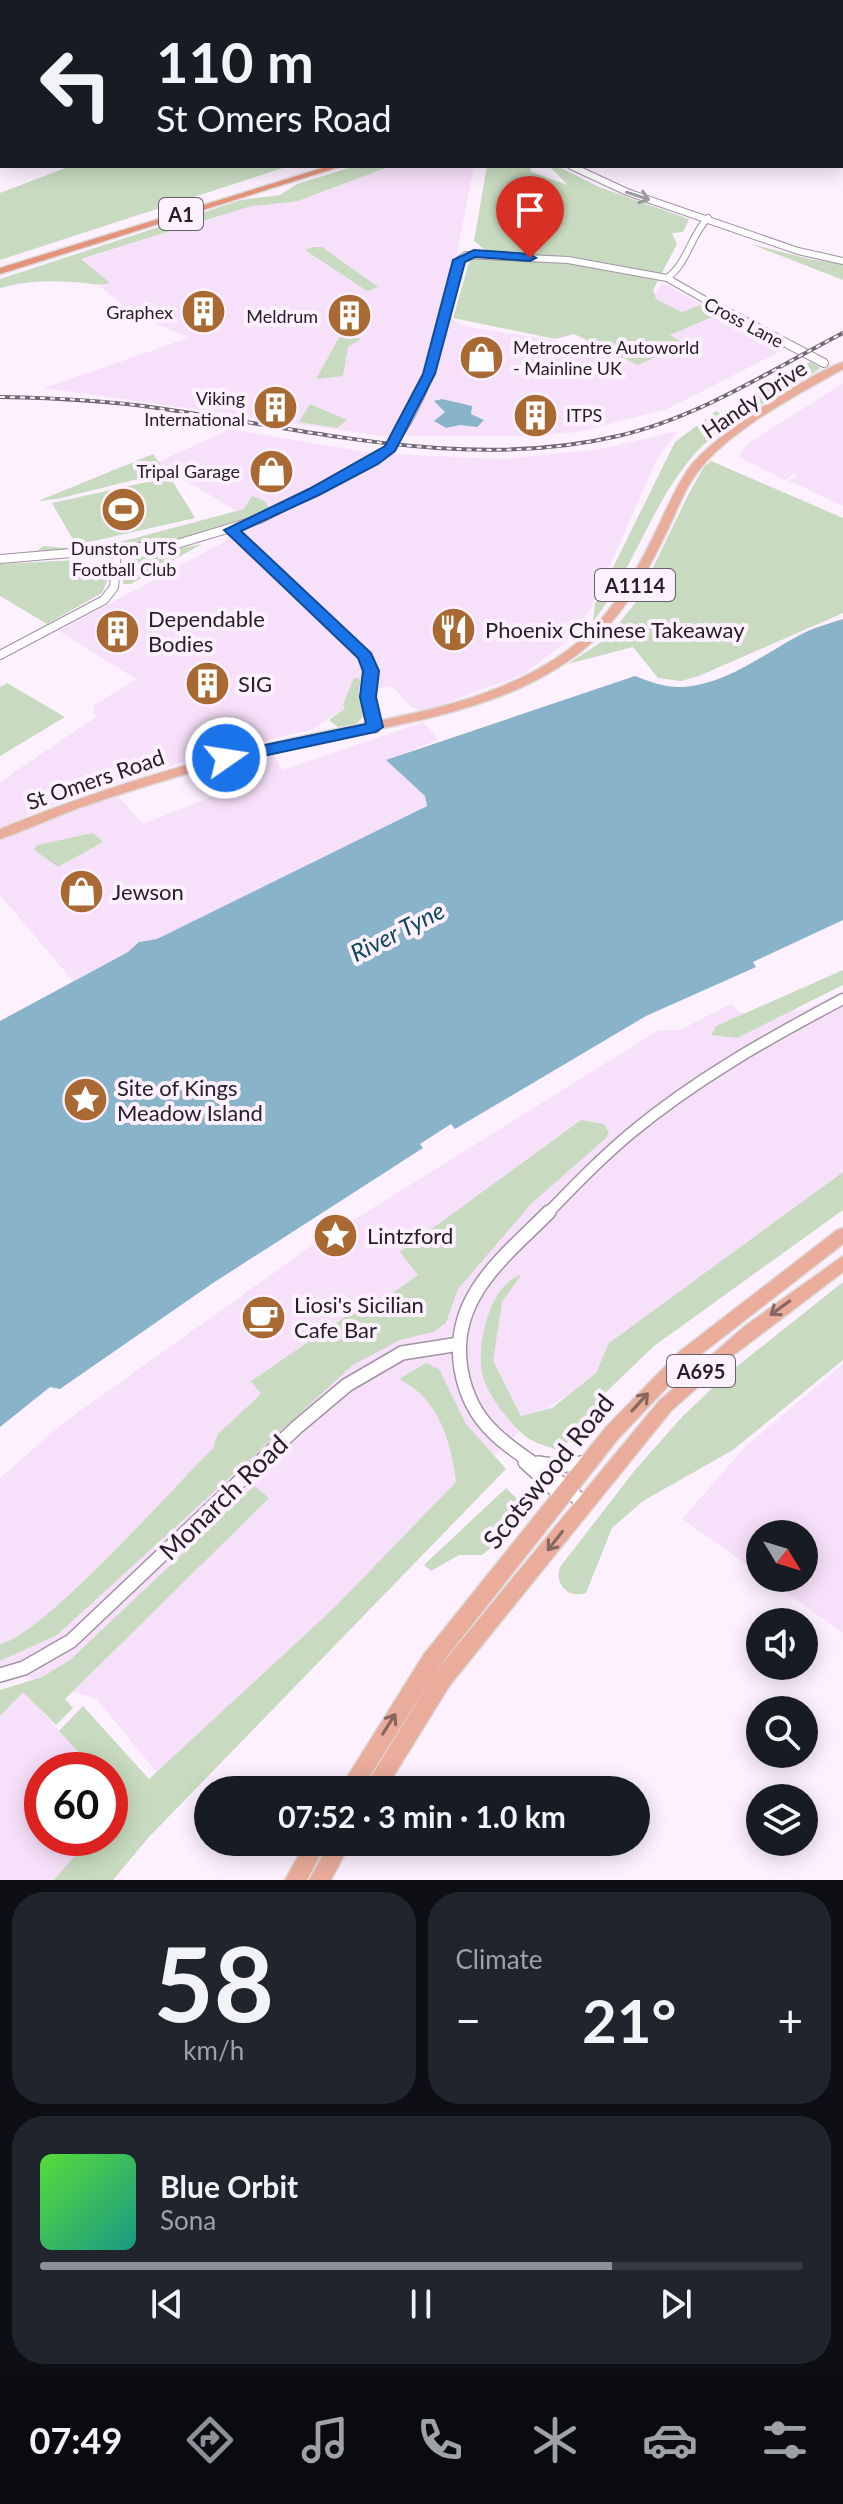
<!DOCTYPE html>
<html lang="en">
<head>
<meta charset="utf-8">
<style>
  body { margin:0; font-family:Lato,sans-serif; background:#20242c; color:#f1f3f6; height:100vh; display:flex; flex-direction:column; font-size:30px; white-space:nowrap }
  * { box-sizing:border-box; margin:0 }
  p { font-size:26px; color:#9ea1a6 }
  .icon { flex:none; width:44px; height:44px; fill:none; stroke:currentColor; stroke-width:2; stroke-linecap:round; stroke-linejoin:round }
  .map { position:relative; height:1880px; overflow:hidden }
  .details { display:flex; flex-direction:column; gap:12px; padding:12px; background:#0d0f14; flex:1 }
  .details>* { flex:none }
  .top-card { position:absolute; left:0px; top:0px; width:844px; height:168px; box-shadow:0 4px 20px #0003; background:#171b24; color:#f1f3f6; overflow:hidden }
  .needle { width:52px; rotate:128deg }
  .tools { position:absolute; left:746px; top:1520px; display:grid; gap:16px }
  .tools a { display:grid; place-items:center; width:72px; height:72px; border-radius:50%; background:#171b24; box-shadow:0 4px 20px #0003; font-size:40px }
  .speed { position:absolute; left:24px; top:1752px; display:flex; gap:16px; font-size:40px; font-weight:700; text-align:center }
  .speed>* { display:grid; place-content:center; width:104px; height:104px; border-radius:50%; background:#171b24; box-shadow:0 4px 20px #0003; line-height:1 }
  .speed .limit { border:12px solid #d22; background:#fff; color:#111 }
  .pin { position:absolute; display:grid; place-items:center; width:68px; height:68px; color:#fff; margin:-82px -34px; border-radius:50% 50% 50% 0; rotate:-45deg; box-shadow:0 0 8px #0007 }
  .pin .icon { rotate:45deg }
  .me { position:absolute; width:88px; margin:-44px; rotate:77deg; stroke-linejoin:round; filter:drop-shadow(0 0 6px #0008) }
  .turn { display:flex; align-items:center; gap:28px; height:168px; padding:0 24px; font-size:36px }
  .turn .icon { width:104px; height:104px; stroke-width:2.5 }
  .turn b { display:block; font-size:56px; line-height:68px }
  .big { font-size:60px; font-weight:700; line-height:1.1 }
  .details .widget { flex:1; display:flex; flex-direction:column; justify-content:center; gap:12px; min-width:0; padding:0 28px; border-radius:32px; background:#20242c }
  .details .dial { align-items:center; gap:0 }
  .dial b { font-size:104px; line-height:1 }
  .song { display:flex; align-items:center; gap:24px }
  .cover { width:96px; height:96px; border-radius:12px; background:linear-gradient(135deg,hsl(110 70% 55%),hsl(170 70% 35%)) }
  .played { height:8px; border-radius:4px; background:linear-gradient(90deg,#8c9099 75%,#363941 75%) }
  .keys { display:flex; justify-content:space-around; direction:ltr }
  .heat { display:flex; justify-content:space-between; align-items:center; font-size:44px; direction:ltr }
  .details .tiles { flex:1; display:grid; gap:12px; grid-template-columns:1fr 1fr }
  .widget:last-child { grid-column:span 2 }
  .trip { position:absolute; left:194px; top:1776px; width:456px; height:80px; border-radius:40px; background:#171b24; box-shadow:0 4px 20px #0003; font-weight:700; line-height:80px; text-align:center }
  .dock { display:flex; height:128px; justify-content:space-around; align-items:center; background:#090b0e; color:#9ea1a6 }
  .dock .icon { width:56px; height:56px }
  .dock .selected { color:#8c9099 }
  .dock b { font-size:36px; color:#f1f3f6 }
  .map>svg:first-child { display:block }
  .built { fill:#f7e1fa }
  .green { fill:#c8dbc0 }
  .water { fill:#89b3c8 }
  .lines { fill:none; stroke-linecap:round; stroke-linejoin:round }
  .tertiary-far3-casing { stroke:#a292a4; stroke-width:8 }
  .tertiary-far2-casing { stroke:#a292a4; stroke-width:10 }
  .tertiary-far1-casing { stroke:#a292a4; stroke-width:13 }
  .tertiary-casing { stroke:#a292a4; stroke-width:16 }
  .primary-casing { stroke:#dcdbdc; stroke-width:3 }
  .trunk-casing { stroke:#dcdbdc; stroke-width:3 }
  .tertiary-far3 { stroke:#fff; stroke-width:6 }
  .tertiary-far2 { stroke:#fff; stroke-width:8 }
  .tertiary-far1 { stroke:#fff; stroke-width:10 }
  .tertiary { stroke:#fff; stroke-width:13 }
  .primary { fill:#ebad9b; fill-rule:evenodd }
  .trunk { fill:#e4927a; fill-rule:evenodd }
  .rail-casing { stroke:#706872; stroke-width:4 }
  .rail { stroke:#fdf0ff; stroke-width:2; stroke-dasharray:5; stroke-linecap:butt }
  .oneway { stroke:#9d9b9e }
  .oneway2 { stroke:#886661 }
  .route { fill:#1a73e8; stroke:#114b97; stroke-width:2 }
  .labels { text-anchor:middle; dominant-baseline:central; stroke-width:8; stroke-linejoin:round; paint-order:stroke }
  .far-poi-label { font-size:18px; fill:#262027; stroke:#fdf0ff; text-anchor:end }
  .far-street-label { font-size:18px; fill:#262027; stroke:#fdf0ff }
  .shield { fill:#fdf0ff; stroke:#665e68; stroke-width:2 }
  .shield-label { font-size:20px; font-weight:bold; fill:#262027 }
  .street-label { font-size:22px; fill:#262027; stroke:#fdf0ff }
  .poi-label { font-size:22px; fill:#262027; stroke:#fdf0ff; text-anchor:start }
  .water-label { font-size:24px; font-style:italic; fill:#0f485e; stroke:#fdf0ff }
  .near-street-label { font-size:26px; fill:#262027; stroke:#fdf0ff }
</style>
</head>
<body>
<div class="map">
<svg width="843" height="1880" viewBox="0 0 843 1880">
  <rect width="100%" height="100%" fill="#fdf0ff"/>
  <g class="built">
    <path d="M391 166H474L456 257 440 310 462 326 559 341 599 354 615 346 663 283 785 349 667 409 578 432 530 436H382L44 388 188 338 132 312 99 286 109 283 80 260 248 207 298 201Z"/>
    <path d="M843 383V506L788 480 797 477 794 474 785 480 739 457 746 445Z"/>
    <path d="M230 429 372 453 500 459 601 449 678 431 657 459 591 608 565 643 524 674 425 711 411 707 392 686 357 693 345 708 311 730 210 753 45 808 0 828V782L96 717 93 706 136 679 59 631 224 542 247 517 156 463Z"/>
    <path d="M423 722 438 740 387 760 425 796 427 806 157 939 139 942 128 952 73 981 0 895V839L117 795 143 824 224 792 211 773 214 766 272 753 283 770Z"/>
    <path d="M843 991V1177L605 1368 529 1422 160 1777 97 1699 0 1668V1478L62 1424 310 1247 659 1030H680L731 1004 740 1013 805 1010Z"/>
    <path d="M843 1364V1633L766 1578H804V1534H760V1574L682 1519 745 1447Z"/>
    <path d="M23 1691 95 1770H42V1838H90L54 1880H0V1716Z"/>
  </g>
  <g class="green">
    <path d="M423 0H843V5L842 2H406Z"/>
    <path d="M71 166H289L0 260V193Z"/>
    <path d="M355 166H391L298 201 248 207 81 259 110 283C100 286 95 284 85 283 57 280 27 280 0 288V279L241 200 280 195 297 184Z"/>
    <path d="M487 166H530L531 172 568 185 551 168 559 167 599 187 689 219 683 232 672 233 677 244 653 290 656 299 682 312 701 305 719 314 670 335 685 344 638 365 574 334 555 339 453 318 470 259 485 250 474 241Z"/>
    <path d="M748 243 809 259 843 264V280Z"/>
    <path d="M314 247H322L378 287 367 291 305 250Z"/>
    <path d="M340 336 361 339 348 347 343 376 316 379Z"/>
    <path d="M810 362 821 368 749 412 742 401Z"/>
    <path d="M310 404 347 420 337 428 299 422Z"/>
    <path d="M716 411 732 421C719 433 702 444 691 458 650 508 632 571 593 622L595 604 675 442Z"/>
    <path d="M153 454 166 472 57 499 38 501Z"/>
    <path d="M711 461 843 518V613L699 676 681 681 658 678 633 647 568 664 607 638 637 601 689 493 704 467Z"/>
    <path d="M170 477 195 518 76 545 52 503Z"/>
    <path d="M252 496 265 501 270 510 172 541 39 556 37 551 43 546 90 550 244 509Z"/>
    <path d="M202 544 131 584H123L125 562 129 559Z"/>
    <path d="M76 560 108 579 102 593 47 624 0 596V564Z"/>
    <path d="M354 678 361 679 358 693 360 694 363 716 357 724 338 727 329 720 345 708 343 704Z"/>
    <path d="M7 683 65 717 0 756V687Z"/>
    <path d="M93 833 103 842 58 867 34 850 37 845Z"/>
    <path d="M843 970V985L737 1038 711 1035 716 1026Z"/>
    <path d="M581 1120 604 1124 609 1133 605 1139 532 1203 458 1289 446 1323 433 1332 400 1340 353 1365 57 1635 0 1661V1644C41 1637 175 1486 213 1448L218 1434 261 1394 251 1381 358 1308 363 1314 418 1275 400 1252Z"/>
    <path d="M843 1172V1210L654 1346 600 1398 579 1436 555 1449C547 1446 538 1444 531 1440 515 1431 488 1396 483 1377 475 1350 489 1283 521 1275L502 1302 493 1361 521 1416 552 1408 596 1373 609 1343Z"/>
    <path d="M843 1282V1360L733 1450 643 1501 612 1528 586 1593C568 1599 554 1584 560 1567L635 1470 682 1417 726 1375Z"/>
    <path d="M426 1363 439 1369 466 1424 506 1469 149 1837 113 1880H54L90 1838H110V1815L122 1801 110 1787V1770H95L59 1731 83 1706 149 1779 334 1608 456 1482C451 1441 439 1399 399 1379Z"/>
    <path d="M254 1486 269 1498 65 1699 73 1708 56 1725 23 1692 0 1716V1690L42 1677 70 1660Z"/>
    <path d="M506 1488 526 1507 510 1532 482 1555H459L431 1571 424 1565Z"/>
  </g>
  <g class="water">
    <path d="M442 399 472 406 471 414 484 420 477 427 460 425 446 428 434 421 445 412 434 401Z"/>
    <path d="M843 619V920L753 962 756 967 646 1016 455 1129 451 1124 420 1144 423 1148 213 1283 60 1389 50 1387 0 1427V1021L128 952 139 942 157 939 427 806 425 796 386 760 635 676C650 682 667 688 683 687 730 684 768 650 808 631 819 626 831 623 843 619Z"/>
  </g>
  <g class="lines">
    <defs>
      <g id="tertiary-far3">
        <path d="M380 2 394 0"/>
        <path d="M571 166 627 192 798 251 843 261"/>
        <path d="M708 218C690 236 688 263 667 278L714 305"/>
        <path d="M448 305 459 260 466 255 568 260 667 278"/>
      </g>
      <g id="tertiary-far2">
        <path d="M710 303 824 363"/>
        <path d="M231 530 365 656 370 700"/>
        <path d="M0 559 177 544 260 519 383 455C421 412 436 358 449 303"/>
        <path d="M0 655 104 600 114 587 117 551"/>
      </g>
      <g id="tertiary-far1">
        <path d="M370 698 375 727"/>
        <path d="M547 1214C574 1186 601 1158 631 1133 696 1079 769 1038 843 999"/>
      </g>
      <g id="tertiary">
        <path d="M549 1212C504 1257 449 1298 461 1369 465 1393 476 1416 494 1433 522 1460 558 1475 584 1505"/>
        <path d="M525 1462 563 1497"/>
        <path d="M538 1463 559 1466 589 1462"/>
        <path d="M0 1675 24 1668 71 1641 297 1427 347 1385 402 1353 459 1344"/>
      </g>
      <g id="primary">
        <path d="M843 362V369C798 394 732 429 700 469 686 486 678 508 669 527 647 573 623 618 583 650 512 707 416 721 329 739 291 746 254 755 217 765 171 778 125 792 79 808 52 818 27 830 0 839V829C96 790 195 760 295 738 383 718 477 709 555 659 603 628 631 583 655 533 666 511 675 488 689 468 713 436 805 376 843 362Z"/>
        <path d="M843 1228V1244L691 1362 618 1439 438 1668 361 1790H339L424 1654 606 1427 679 1352 837 1230Z"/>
        <path d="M843 1256V1272L735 1354 671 1411 450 1685 385 1790H363L436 1671 659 1401 745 1326Z"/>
        <path d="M306 1842H327L307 1880H285Z"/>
        <path d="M330 1842H351L331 1880H309Z"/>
      </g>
      <g id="trunk">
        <rect x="842" y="21" width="1" height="4"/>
        <path d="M329 166H342L0 274V268Z"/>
      </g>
    </defs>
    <use href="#tertiary-far3" class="tertiary-far3-casing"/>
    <use href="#tertiary-far2" class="tertiary-far2-casing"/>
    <use href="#tertiary-far1" class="tertiary-far1-casing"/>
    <use href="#tertiary" class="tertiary-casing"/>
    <use href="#primary" class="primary-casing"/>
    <use href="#trunk" class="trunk-casing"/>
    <use href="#tertiary-far3" class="tertiary-far3"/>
    <use href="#tertiary-far2" class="tertiary-far2"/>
    <use href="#tertiary-far1" class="tertiary-far1"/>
    <use href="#tertiary" class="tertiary"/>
    <use href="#primary" class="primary"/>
    <use href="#trunk" class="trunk"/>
    <defs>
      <path id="rail" d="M0 397C53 398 105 400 157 408 310 429 464 472 618 436 698 418 771 370 843 333"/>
    </defs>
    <use href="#rail" class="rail-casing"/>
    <use href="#rail" class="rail"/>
  </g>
  <defs><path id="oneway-shaft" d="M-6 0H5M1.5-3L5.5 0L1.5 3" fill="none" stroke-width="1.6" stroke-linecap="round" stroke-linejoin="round" transform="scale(2)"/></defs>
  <use class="oneway" href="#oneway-shaft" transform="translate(638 196) rotate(18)"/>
  <g class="oneway2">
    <use href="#oneway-shaft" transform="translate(780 1308) rotate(144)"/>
    <use href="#oneway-shaft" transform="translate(640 1402) rotate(-48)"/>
    <use href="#oneway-shaft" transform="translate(555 1541) rotate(128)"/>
    <use href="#oneway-shaft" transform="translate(389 1724) rotate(-58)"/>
  </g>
  <path class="route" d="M474 250 530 254 536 258 530 261 475 257 465 262 435 374 395 451 378 464 319 495 241 531 371 653 379 671 376 697 383 727 375 732 226 764 220 762 218 758 220 754 226 753 366 724 360 697 363 671 358 658 224 530 309 489 385 446 423 374 453 260Z"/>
  <defs>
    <symbol id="building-disc" viewBox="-11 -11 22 22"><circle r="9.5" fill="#a96932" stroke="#fdf0ff"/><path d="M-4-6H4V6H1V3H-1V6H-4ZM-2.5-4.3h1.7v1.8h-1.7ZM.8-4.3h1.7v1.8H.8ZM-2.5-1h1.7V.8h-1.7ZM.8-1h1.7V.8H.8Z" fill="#fff"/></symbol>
    <symbol id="shop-disc" viewBox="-11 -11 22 22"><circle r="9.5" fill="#a96932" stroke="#fdf0ff"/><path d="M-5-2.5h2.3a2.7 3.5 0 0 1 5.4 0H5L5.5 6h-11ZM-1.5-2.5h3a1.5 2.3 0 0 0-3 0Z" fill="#fff"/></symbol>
    <symbol id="stadium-disc" viewBox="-11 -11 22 22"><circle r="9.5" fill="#a96932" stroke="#fdf0ff"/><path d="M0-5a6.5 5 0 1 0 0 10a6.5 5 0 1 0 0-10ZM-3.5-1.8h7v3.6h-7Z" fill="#fff"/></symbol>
    <symbol id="restaurant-disc" viewBox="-11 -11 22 22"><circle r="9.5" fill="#a96932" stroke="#fdf0ff"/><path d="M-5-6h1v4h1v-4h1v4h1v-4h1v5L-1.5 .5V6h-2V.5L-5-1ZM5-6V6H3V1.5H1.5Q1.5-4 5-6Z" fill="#fff"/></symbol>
    <symbol id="sight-disc" viewBox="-11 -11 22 22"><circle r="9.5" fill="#a96932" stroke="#fdf0ff"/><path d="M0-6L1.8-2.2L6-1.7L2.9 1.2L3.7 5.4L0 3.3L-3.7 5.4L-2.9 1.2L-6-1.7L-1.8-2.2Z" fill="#fff"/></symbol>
    <symbol id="cafe-disc" viewBox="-11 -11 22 22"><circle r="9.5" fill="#a96932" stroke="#fdf0ff"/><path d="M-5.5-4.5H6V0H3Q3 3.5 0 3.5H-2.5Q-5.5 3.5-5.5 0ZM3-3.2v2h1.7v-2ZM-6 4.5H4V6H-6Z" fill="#fff"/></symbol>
  </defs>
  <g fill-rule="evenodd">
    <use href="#building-disc" x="178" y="286" width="51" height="51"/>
    <use href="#building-disc" x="324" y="290" width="51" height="51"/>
    <use href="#shop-disc" x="456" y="332" width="51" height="51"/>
    <use href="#building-disc" x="250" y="382" width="51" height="51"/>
    <use href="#building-disc" x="510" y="390" width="51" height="51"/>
    <use href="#shop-disc" x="246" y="446" width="51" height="51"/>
    <use href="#stadium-disc" x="98" y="484" width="51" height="51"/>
    <use href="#restaurant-disc" x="428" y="604" width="51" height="51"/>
    <use href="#building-disc" x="92" y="606" width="51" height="51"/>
    <use href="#building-disc" x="182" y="658" width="51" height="51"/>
    <use href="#shop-disc" x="56" y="866" width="51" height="51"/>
    <use href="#sight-disc" x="60" y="1074" width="51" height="51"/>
    <use href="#sight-disc" x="310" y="1210" width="51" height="51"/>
    <use href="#cafe-disc" x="238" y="1292" width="51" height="51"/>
  </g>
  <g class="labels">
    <g class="far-poi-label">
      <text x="173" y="312">Graphex</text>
      <text x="318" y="316">Meldrum</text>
      <text x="513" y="347" text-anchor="start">Metrocentre Autoworld<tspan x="513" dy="21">- Mainline UK</tspan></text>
      <text x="245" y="398">Viking<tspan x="245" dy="21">International</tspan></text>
      <text x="566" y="415" text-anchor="start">ITPS</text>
      <text x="240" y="471">Tripal Garage</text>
      <text x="124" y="548" text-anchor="middle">Dunston UTS<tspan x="124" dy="21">Football Club</tspan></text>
    </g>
    <g class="far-street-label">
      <text transform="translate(744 322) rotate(28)">Cross Lane</text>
    </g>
    <g class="shield">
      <rect x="159" y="198" width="44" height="32" rx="6"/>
      <rect x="595" y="569" width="80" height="32" rx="6"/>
      <rect x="667" y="1355" width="68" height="32" rx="6"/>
    </g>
    <g class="shield-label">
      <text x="181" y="214">A1</text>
      <text x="635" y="585">A1114</text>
      <text x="701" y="1371">A695</text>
    </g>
    <g class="street-label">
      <text transform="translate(754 399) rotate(-34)">Handy Drive</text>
      <text transform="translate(95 779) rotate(-19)">St Omers Road</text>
    </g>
    <g class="poi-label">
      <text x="148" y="618">Dependable<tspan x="148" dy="25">Bodies</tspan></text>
      <text x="485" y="629">Phoenix Chinese Takeaway</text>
      <text x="238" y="683">SIG</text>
      <text x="112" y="891">Jewson</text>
      <text x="117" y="1087">Site of Kings<tspan x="117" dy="25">Meadow Island</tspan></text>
      <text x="367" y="1235">Lintzford</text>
      <text x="294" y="1304">Liosi's Sicilian<tspan x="294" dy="25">Cafe Bar</tspan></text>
    </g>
    <g class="water-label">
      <text transform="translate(397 931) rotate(-27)">River Tyne</text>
    </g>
    <g class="near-street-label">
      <text transform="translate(548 1471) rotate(-51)">Scotswood Road</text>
      <text transform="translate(223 1497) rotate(-44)">Monarch Road</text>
    </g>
  </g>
</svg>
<div class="tools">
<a><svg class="needle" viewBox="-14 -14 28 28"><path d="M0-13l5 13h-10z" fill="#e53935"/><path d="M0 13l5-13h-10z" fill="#9ea1a6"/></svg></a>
<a><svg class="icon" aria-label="sound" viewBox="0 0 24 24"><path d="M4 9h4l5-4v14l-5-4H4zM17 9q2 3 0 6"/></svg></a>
<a><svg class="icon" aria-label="search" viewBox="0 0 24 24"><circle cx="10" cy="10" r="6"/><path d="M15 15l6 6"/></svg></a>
<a><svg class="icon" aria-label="layers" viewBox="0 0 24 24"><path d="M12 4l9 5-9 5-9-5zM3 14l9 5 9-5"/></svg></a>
</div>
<div class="speed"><div class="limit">60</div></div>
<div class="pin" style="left:530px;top:258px;background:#d93025"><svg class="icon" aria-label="arrive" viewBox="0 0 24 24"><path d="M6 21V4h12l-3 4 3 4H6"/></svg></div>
<svg class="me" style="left:226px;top:758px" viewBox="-20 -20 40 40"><circle r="17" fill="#1a73e8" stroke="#fff" stroke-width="3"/><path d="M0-11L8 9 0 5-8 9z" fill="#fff"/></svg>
<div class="trip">07:52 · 3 min · 1.0 km</div>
<div class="top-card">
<div class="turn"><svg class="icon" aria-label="left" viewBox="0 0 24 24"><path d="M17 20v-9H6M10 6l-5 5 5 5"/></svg><div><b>110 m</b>St Omers Road</div></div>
</div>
</div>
<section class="details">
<div class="tiles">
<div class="widget dial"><b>58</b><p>km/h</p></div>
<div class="widget"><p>Climate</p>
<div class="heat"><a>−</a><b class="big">21°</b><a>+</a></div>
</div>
<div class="widget">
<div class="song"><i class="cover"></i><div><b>Blue Orbit</b><p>Sona</p></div></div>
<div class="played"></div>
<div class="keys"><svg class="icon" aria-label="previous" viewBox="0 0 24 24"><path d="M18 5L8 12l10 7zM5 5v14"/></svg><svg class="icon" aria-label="pause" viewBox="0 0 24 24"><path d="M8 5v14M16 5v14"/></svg><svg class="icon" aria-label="next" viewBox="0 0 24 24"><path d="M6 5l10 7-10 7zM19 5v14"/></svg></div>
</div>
</div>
</section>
<nav class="dock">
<b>07:49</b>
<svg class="icon selected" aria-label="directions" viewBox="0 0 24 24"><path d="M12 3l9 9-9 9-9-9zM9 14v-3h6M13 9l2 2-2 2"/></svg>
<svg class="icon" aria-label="music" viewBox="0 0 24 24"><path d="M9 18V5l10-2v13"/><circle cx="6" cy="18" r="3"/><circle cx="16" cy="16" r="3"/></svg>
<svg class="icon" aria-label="phone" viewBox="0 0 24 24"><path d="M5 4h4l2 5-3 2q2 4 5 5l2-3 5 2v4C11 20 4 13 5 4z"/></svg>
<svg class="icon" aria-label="climate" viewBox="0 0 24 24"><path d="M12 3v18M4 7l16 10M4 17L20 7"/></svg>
<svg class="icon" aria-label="car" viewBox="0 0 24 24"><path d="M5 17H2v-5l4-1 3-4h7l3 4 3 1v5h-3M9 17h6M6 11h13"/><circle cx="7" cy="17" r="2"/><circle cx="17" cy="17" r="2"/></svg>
<svg class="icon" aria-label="filters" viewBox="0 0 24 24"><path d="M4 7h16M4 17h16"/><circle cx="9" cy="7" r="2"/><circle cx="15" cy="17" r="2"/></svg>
</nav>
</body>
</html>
